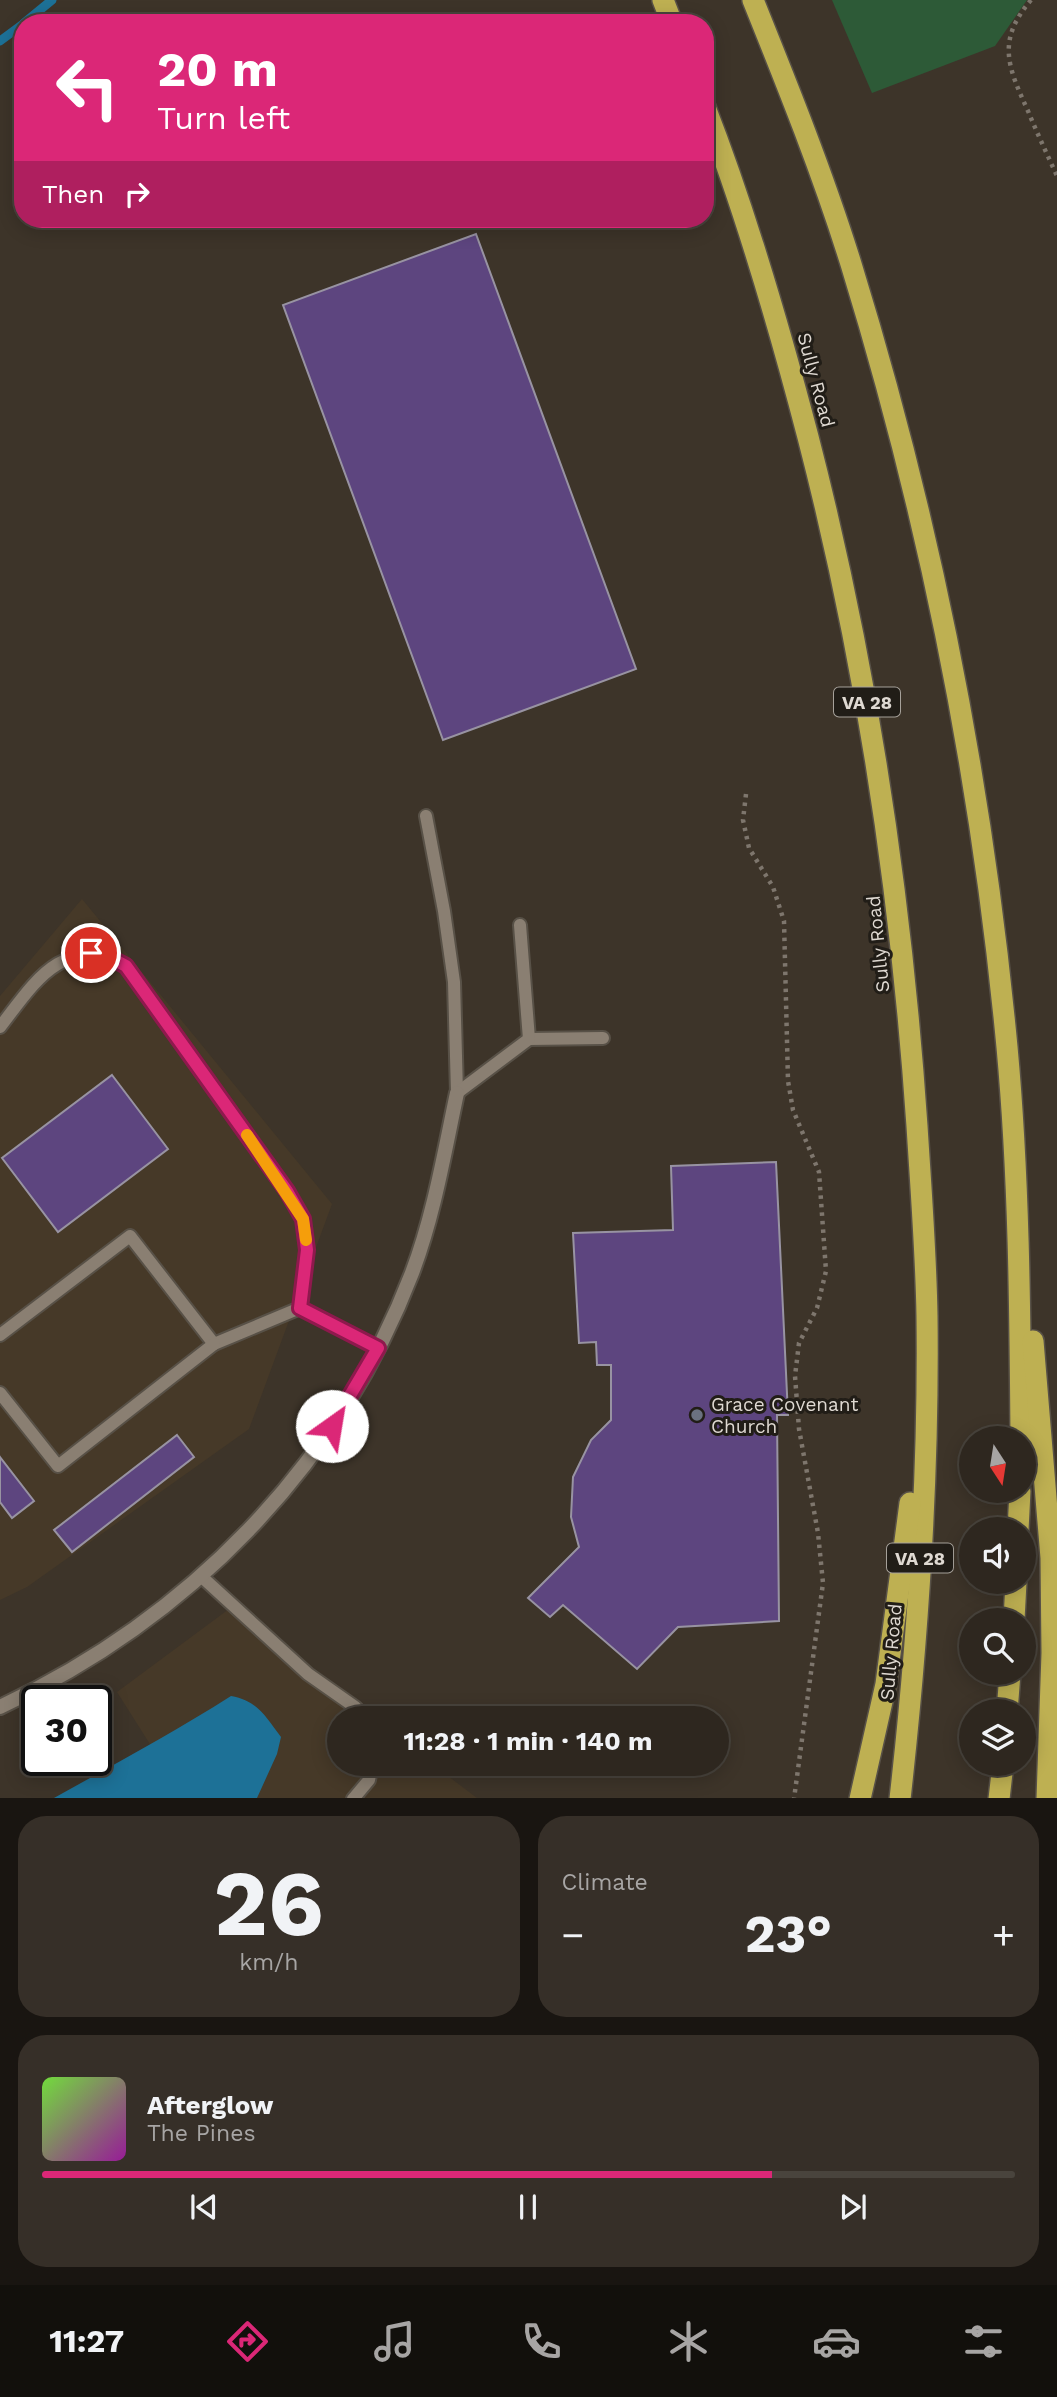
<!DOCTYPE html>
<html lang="en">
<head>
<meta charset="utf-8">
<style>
  body { margin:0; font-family:"Work Sans",sans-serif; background:#362f28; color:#f1f3f6; height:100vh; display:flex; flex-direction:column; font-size:26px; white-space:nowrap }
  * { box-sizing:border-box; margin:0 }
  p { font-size:23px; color:#a7a5a4 }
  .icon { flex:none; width:38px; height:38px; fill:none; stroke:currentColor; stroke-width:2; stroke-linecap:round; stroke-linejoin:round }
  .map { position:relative; height:1798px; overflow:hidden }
  .panel { display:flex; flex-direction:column; gap:18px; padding:18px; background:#191511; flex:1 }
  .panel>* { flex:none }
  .top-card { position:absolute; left:14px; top:14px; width:700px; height:214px; border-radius:28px; box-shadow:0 4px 18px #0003,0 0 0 2px #49443d; background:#db2777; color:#fff; overflow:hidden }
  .needle { width:46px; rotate:168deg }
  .controls { position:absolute; left:959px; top:1426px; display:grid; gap:14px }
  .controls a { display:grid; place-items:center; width:77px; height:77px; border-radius:50%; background:#2e271f; box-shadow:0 4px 18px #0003,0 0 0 2px #49443d; font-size:35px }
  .speed { position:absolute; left:21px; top:1685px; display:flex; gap:14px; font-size:35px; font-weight:700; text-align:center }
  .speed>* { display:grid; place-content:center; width:91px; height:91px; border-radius:50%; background:#2e271f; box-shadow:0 4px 18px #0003,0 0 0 2px #49443d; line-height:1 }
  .speed .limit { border:4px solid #111; border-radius:10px; background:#fff; color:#111 }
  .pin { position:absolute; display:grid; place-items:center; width:60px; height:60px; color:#fff; margin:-30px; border:4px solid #fff; border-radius:50%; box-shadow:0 2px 7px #0007 }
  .me { position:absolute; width:77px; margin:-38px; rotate:32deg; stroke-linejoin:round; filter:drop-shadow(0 0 5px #0008) }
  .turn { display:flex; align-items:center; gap:24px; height:147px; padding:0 28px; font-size:32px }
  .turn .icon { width:91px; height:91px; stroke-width:2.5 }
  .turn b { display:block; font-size:49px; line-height:60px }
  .then { display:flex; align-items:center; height:66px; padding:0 28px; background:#0003; gap:14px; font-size:26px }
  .big { font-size:52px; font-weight:700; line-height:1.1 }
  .panel .widget { flex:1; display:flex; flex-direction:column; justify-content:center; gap:10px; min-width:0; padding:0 24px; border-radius:28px; background:#362f28 }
  .panel .dial { align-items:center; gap:0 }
  .dial b { font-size:91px; line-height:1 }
  .song { display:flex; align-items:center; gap:21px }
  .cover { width:84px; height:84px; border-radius:10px; background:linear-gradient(135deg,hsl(100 70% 55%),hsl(300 70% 35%)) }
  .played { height:7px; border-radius:4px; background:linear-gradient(90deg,#db2777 75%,#49443d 75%) }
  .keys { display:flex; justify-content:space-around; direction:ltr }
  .heat { display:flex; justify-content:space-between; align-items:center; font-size:38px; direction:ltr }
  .panel .tiles { flex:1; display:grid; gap:18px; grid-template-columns:1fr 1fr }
  .widget:last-child { grid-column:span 2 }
  .trip { position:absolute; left:327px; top:1706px; width:402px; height:70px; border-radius:35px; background:#2e271f; box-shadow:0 4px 18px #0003,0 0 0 2px #49443d; font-weight:700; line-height:70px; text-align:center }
  .tab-bar { display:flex; height:112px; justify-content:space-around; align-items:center; background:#12100c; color:#a7a5a4 }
  .tab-bar .icon { width:49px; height:49px }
  .tab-bar .selected { color:#db2777 }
  .tab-bar b { font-size:32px; color:#f1f3f6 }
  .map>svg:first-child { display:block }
  .built { fill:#463928 }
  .green { fill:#2d5a37 }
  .water { fill:#1d7197 }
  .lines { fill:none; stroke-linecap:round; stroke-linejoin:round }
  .stream { stroke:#1d7197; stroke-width:9 }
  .building { fill:#5d457f; stroke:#9893a2; stroke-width:2 }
  .lane-casing { stroke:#585147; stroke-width:16 }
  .street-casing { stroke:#585147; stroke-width:18 }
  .highway-casing { stroke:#585147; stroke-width:24 }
  .path { stroke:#7e766d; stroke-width:4.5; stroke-dasharray:3.5 5; stroke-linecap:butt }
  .lane { stroke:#8a7f72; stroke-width:12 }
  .street { stroke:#8a7f72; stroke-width:14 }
  .highway { stroke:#beb052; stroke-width:21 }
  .route-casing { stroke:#8e194d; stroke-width:18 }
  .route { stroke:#db2777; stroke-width:12 }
  .slow { stroke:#f59e0b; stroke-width:12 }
  .worship-dot { fill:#6b7280; stroke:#211d17; stroke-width:2.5 }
  .labels { text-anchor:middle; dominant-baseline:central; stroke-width:6; stroke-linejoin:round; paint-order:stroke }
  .shield { fill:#211d17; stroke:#a6a19a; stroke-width:2 }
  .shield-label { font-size:18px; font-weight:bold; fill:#dfd9d2 }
  .street-label { font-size:19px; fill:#dfd9d2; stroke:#211d17 }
  .poi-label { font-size:19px; fill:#dfd9d2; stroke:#211d17; text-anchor:start }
</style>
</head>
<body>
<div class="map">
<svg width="1057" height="1799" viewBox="0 0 1057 1799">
  <rect width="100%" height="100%" fill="#3d3429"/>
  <g class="built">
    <path d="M82 899 332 1204 249 1429 27 1587 0 1600V996Z"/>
    <path d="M229 1609 372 1718H340V1764H432L477 1798H184L117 1692Z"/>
  </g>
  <path class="green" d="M832 0H1027L995 46 872 93Z"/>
  <path class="water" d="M231 1696C258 1701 265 1716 281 1737L277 1754 257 1798H54C113 1765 173 1733 231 1696Z"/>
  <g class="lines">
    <g class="stream">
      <path d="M24 23 52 0"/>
      <path d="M0 41 23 24"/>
    </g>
  </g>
  <g class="building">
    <path d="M476 234 636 669 443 740 283 305Z"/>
    <path d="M112 1075 168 1149 58 1232 2 1158Z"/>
    <path d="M776 1162 788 1415H777L779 1621 678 1627 637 1669 563 1605 550 1617 528 1598 579 1547 571 1517 573 1477 591 1440 611 1420V1365H597L596 1342 579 1343 573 1233 673 1230 671 1166Z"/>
    <path d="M177 1435 194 1457 72 1552 54 1530Z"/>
    <path d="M0 1457 34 1501 12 1518 0 1502Z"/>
  </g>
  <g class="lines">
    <defs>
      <g id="lane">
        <path d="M426 816 444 911 454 982 457 1093"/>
        <path d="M0 1027C35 982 62 934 126 966L287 1191 303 1219 307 1250 300 1308"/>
        <path d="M529 1039 603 1038"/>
        <path d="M457 1093 529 1039 520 925"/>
        <path d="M300 1308 378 1348"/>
        <path d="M0 1335 130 1236 214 1344 300 1308"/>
        <path d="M0 1393 58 1466 214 1344"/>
        <path d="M202 1577 308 1674 355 1707 366 1718"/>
        <path d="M353 1799 369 1780 372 1764"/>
      </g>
      <path id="street" d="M0 1707C188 1619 337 1468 412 1273 434 1215 444 1154 457 1093"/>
      <g id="highway">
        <path d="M663 0 672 23"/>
        <path d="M753 0C788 87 823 174 851 264 929 517 982 782 1007 1047 1019 1177 1020 1308 1021 1438"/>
        <path d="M705 107C747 215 779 326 808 437 867 665 901 891 917 1126 921 1190 926 1253 927 1316 929 1477 918 1639 900 1799"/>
        <path d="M1033 1341 1051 1558 1052 1653 1047 1799"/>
        <path d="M1018 1530 1020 1491"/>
        <path d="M1014 1620 1016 1582"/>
        <path d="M1007 1712 1010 1673"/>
        <path d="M860 1799 886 1684 910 1503"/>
        <path d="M999 1799 1003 1764"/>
      </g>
    </defs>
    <use href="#lane" class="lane-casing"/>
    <use href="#street" class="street-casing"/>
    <use href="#highway" class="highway-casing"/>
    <g class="path">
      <path d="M1031 0C996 41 1008 67 1028 111 1037 133 1047 154 1057 176"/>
      <path d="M746 794 743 820 749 848 773 887 784 921 788 1081 793 1110 819 1172 826 1271 817 1308 799 1343 795 1376 799 1429 818 1533 823 1583 794 1799"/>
    </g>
    <use href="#lane" class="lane"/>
    <use href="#street" class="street"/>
    <use href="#highway" class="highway"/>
  </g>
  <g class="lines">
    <defs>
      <path id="route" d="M91 953 111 958 126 966 287 1191 303 1219 307 1250 300 1308 378 1348 332 1426"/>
    </defs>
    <use href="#route" class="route-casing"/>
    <use href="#route" class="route"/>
    <path class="slow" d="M247 1135 303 1219 306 1240"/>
  </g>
  <circle class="worship-dot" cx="697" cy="1415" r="7"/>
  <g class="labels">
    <g class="shield">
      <rect x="834" y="687.5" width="66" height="29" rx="5"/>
      <rect x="887" y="1543.5" width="66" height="29" rx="5"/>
    </g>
    <g class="shield-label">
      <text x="867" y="702">VA 28</text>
      <text x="920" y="1558">VA 28</text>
    </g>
    <g class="street-label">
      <text transform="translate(816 380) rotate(75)">Sully Road</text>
      <text transform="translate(878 944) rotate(-96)">Sully Road</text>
      <text transform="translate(891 1652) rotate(-85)">Sully Road</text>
    </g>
    <g class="poi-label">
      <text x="711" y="1404">Grace Covenant<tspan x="711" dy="22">Church</tspan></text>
    </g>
  </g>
</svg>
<div class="controls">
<a><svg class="needle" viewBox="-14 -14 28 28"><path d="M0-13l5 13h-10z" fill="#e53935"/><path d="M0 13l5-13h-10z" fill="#a7a5a4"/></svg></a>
<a><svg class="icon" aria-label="sound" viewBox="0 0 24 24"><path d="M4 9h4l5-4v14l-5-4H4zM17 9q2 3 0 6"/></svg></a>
<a><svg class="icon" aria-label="search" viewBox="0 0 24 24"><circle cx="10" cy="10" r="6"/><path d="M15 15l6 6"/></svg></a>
<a><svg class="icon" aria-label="layers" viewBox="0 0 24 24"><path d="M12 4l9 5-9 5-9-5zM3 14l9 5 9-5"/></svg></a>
</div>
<div class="speed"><div class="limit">30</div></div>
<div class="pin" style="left:91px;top:953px;background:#d93025"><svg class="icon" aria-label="arrive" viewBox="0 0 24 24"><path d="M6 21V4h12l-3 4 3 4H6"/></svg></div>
<svg class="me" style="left:332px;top:1426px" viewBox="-20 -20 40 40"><circle r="19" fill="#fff"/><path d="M0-13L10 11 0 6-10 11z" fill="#db2777"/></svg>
<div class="trip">11:28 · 1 min · 140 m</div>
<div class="top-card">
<div class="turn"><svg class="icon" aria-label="left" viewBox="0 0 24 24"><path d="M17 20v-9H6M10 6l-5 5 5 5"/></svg><div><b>20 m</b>Turn left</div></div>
<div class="then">Then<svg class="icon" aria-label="right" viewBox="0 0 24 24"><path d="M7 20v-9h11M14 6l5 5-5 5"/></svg></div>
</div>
</div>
<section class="panel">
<div class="tiles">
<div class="widget dial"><b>26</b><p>km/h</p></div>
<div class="widget"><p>Climate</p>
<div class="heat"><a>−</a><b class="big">23°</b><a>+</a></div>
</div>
<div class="widget">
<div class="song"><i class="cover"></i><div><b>Afterglow</b><p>The Pines</p></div></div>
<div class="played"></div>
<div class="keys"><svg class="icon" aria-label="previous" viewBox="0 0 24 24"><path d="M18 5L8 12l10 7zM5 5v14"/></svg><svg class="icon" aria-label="pause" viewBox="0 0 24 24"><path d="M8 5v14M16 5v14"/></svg><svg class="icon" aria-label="next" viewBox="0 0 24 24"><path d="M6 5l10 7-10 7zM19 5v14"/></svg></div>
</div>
</div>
</section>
<nav class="tab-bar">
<b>11:27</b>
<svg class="icon selected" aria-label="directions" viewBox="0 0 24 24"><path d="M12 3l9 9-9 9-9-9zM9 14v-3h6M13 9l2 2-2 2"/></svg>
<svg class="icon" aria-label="music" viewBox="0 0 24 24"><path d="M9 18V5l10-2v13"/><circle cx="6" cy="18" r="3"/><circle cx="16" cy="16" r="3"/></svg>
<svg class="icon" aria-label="phone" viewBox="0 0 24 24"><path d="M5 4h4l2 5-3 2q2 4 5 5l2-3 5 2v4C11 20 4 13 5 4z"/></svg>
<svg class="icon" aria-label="climate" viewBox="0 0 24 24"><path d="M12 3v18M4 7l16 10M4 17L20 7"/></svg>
<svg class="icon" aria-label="car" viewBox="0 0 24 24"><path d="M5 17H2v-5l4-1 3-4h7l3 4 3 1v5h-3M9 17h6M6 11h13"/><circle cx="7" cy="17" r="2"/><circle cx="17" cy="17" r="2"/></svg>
<svg class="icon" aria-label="filters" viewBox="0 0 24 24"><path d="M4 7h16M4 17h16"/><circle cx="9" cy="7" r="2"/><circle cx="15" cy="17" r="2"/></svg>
</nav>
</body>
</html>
